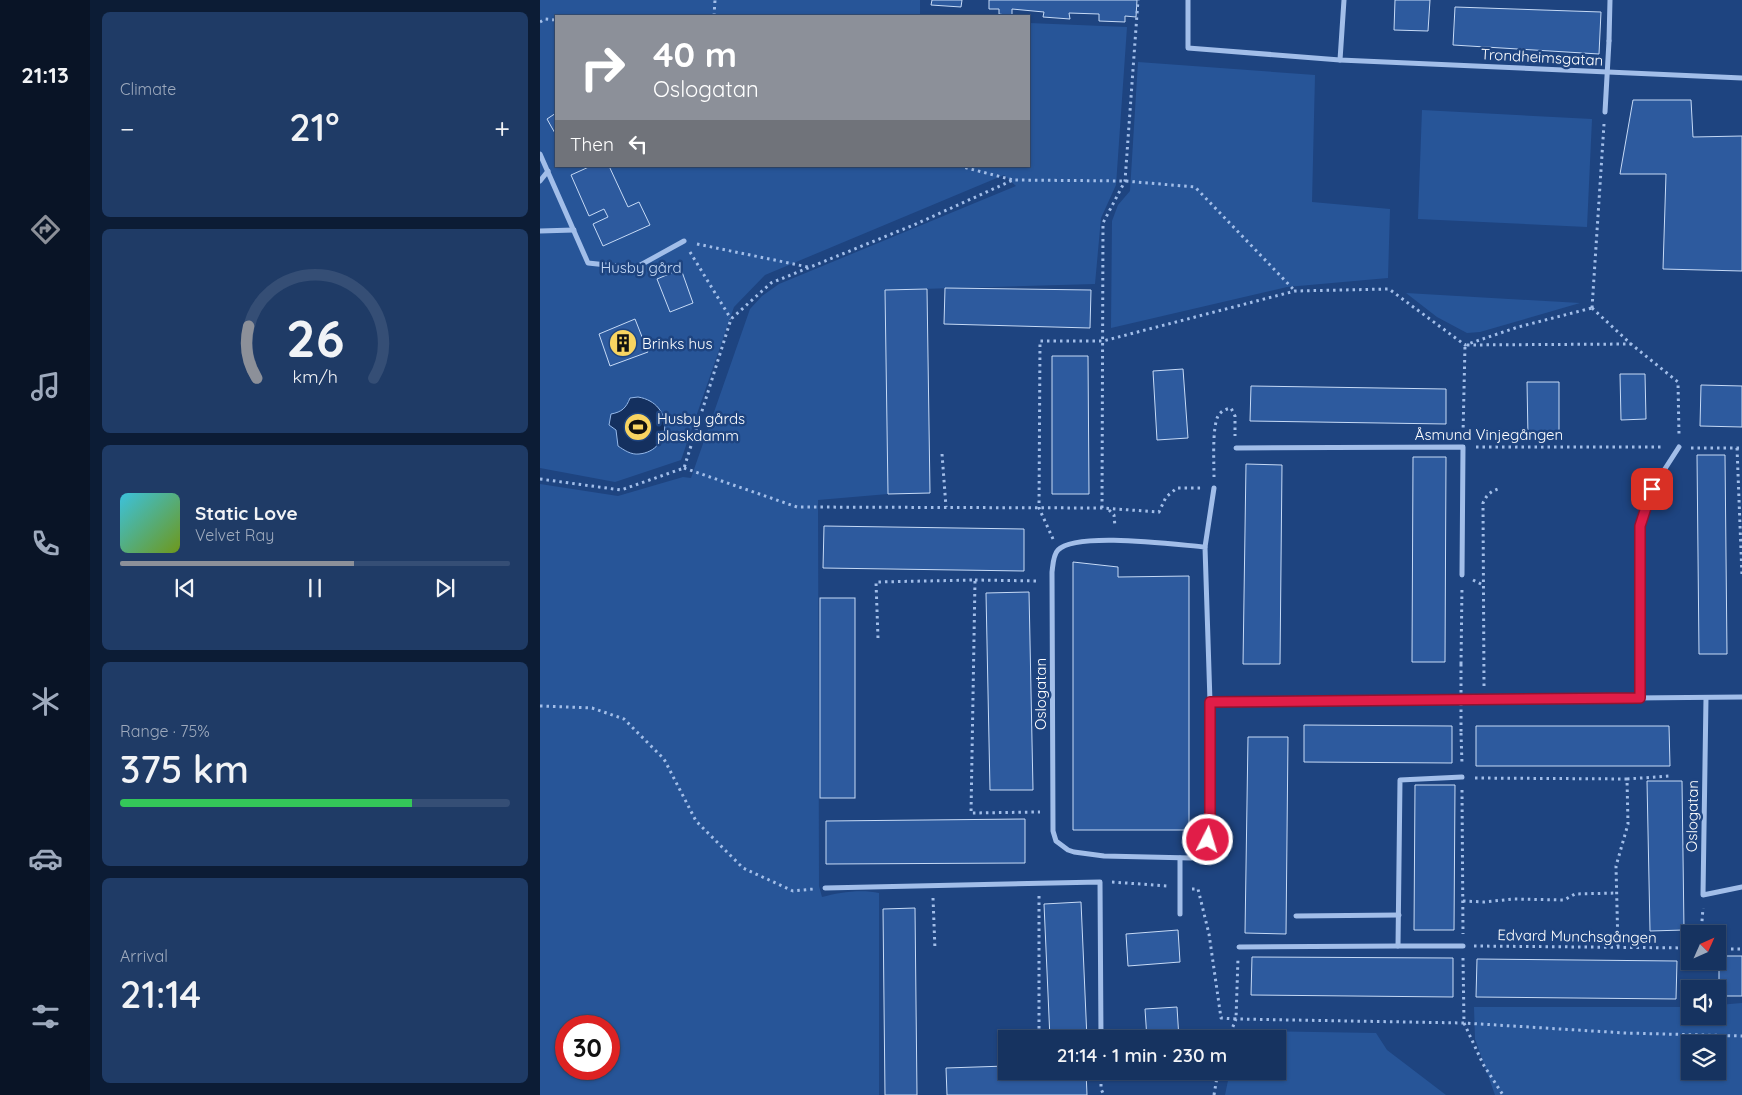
<!DOCTYPE html>
<html lang="en">
<head>
<meta charset="utf-8">
<style>
  body { margin:0; font-family:Quicksand,sans-serif; background:#1f3b66; color:#f1f3f6; height:100vh; display:flex; flex-direction:column; font-size:19px; white-space:nowrap }
  * { box-sizing:border-box; margin:0 }
  p { font-size:16px; color:#9eaabd }
  .icon { flex:none; width:28px; height:28px; fill:none; stroke:currentColor; stroke-width:2; stroke-linecap:round; stroke-linejoin:round }
  .map { position:relative; flex:1; overflow:hidden }
  .sheet { display:flex; flex-direction:column; gap:12px; padding:12px; background:#0c1c35; width:450px }
  .sheet>* { flex:none }
  .guide { position:absolute; left:15px; top:15px; width:475px; height:152px; border-radius:0px; box-shadow:0 1px 4px #0004,0 0 0 1px #354e75; background:#8c9099; color:#fff; overflow:hidden }
  .needle { width:32px; rotate:45deg }
  .tools { position:absolute; left:1141px; top:925px; display:grid; gap:10px }
  .tools a { display:grid; place-items:center; width:45px; height:45px; border-radius:0px; background:#163360; box-shadow:0 1px 4px #0004,0 0 0 1px #354e75; font-size:25px }
  .speed { position:absolute; left:15px; top:1015px; display:flex; gap:10px; font-size:25px; font-weight:700; text-align:center }
  .speed>* { display:grid; place-content:center; width:65px; height:65px; border-radius:50%; background:#163360; box-shadow:0 1px 4px #0004,0 0 0 1px #354e75; line-height:1 }
  .speed .limit { border:8px solid #d22; background:#fff; color:#111 }
  .pin { position:absolute; display:grid; place-items:center; width:42px; height:42px; color:#fff; margin:-21px; border-radius:10px; box-shadow:0 2px 8px #0006 }
  .me { position:absolute; width:55px; margin:-28px; rotate:5deg; stroke-linejoin:round; filter:drop-shadow(0 0 4px #0008) }
  .turn { display:flex; align-items:center; gap:18px; height:105px; padding:0 15px; font-size:22px }
  .turn .icon { width:65px; height:65px; stroke-width:2.5 }
  .turn b { display:block; font-size:35px; line-height:42px }
  .then { display:flex; align-items:center; height:48px; padding:0 15px; background:#0003; gap:10px; font-size:19px }
  .big { font-size:38px; font-weight:600; line-height:1.1 }
  .sheet .tile { flex:1; display:flex; flex-direction:column; justify-content:center; gap:8px; min-width:0; padding:0 18px; border-radius:8px; background:#1f3b66 }
  .sheet .dial { align-items:center; gap:0 }
  .dial svg { height:130px; overflow:visible; fill:none; stroke:#354e75; stroke-width:7; stroke-linecap:round; text-anchor:middle }
  .dial text { fill:#f1f3f6; stroke:none }
  .song { display:flex; align-items:center; gap:15px }
  .cover { width:60px; height:60px; border-radius:8px; background:linear-gradient(135deg,hsl(190 70% 55%),hsl(80 70% 35%)) }
  .played { height:5px; border-radius:2px; background:linear-gradient(90deg,#8c9099 60%,#354e75 60%) }
  .keys { display:flex; justify-content:space-around; direction:ltr }
  .heat { display:flex; justify-content:space-between; align-items:center; font-size:28px; direction:ltr }
  .charge { height:8px; border-radius:4px; background:linear-gradient(90deg,#34c759 75%,#354e75 0) }
  .trip { position:absolute; left:458px; top:1030px; width:288px; height:50px; border-radius:0px; background:#163360; box-shadow:0 1px 4px #0004,0 0 0 1px #354e75; font-weight:600; line-height:50px; text-align:center }
  main { display:flex; flex:1; min-height:0 }
  .tabs { display:flex; flex-direction:column; width:90px; justify-content:space-around; align-items:center; background:#091426; color:#9eaabd }
  .tabs .icon { width:35px; height:35px }
  .tabs .active { color:#8c9099 }
  .tabs b { font-size:22px; color:#f1f3f6 }
  .map>svg:first-child { display:block }
  .green { fill:#275598; fill-rule:evenodd }
  .water { fill:#14305f; stroke:#95b9ea }
  .building { fill:#2d5a9e; stroke:#c6daf6 }
  .lines { fill:none; stroke-linecap:round; stroke-linejoin:round }
  .path { stroke:#a2bee9; stroke-width:3; stroke-dasharray:2.5 4; stroke-linecap:butt }
  .street { stroke:#a2bee9; stroke-width:5 }
  .path-bridge { stroke:#a2bee9; stroke-width:3; stroke-dasharray:2.5 4; stroke-linecap:butt }
  .street-bridge { stroke:#a2bee9; stroke-width:5 }
  .route-casing { stroke:#92132f; stroke-width:12 }
  .route { stroke:#e11d48; stroke-width:9 }
  .labels { text-anchor:middle; dominant-baseline:central; stroke-width:5; stroke-linejoin:round; paint-order:stroke }
  .street-label { font-size:15px; fill:#fff; stroke:#1e4480 }
  .park-label { font-size:15px; fill:#c6daf6; stroke:#1e4480 }
  .poi-label { font-size:15px; fill:#fff; stroke:#1e4480; text-anchor:start }
</style>
</head>
<body>
<main>
<nav class="tabs">
<b>21:13</b>
<svg class="icon active" aria-label="directions" viewBox="0 0 24 24"><path d="M12 3l9 9-9 9-9-9zM9 14v-3h6M13 9l2 2-2 2"/></svg>
<svg class="icon" aria-label="music" viewBox="0 0 24 24"><path d="M9 18V5l10-2v13"/><circle cx="6" cy="18" r="3"/><circle cx="16" cy="16" r="3"/></svg>
<svg class="icon" aria-label="phone" viewBox="0 0 24 24"><path d="M5 4h4l2 5-3 2q2 4 5 5l2-3 5 2v4C11 20 4 13 5 4z"/></svg>
<svg class="icon" aria-label="climate" viewBox="0 0 24 24"><path d="M12 3v18M4 7l16 10M4 17L20 7"/></svg>
<svg class="icon" aria-label="car" viewBox="0 0 24 24"><path d="M5 17H2v-5l4-1 3-4h7l3 4 3 1v5h-3M9 17h6M6 11h13"/><circle cx="7" cy="17" r="2"/><circle cx="17" cy="17" r="2"/></svg>
<svg class="icon" aria-label="filters" viewBox="0 0 24 24"><path d="M4 7h16M4 17h16"/><circle cx="9" cy="7" r="2"/><circle cx="15" cy="17" r="2"/></svg>
</nav>
<section class="sheet">
<div class="tile"><p>Climate</p>
<div class="heat"><a>−</a><b class="big">21°</b><a>+</a></div>
</div>
<div class="tile dial"><svg viewBox="0 0 100 80">
<path d="M14 69A42 42 0 1 1 86 69"/>
<path d="M14 69A42 42 0 0 1 9 37" stroke="#8c9099"/>
<text x="50" y="56" font-size="32" font-weight="700">26</text>
<text x="50" y="72" font-size="11">km/h</text>
</svg></div>
<div class="tile">
<div class="song"><i class="cover"></i><div><b>Static Love</b><p>Velvet Ray</p></div></div>
<div class="played"></div>
<div class="keys"><svg class="icon" aria-label="previous" viewBox="0 0 24 24"><path d="M18 5L8 12l10 7zM5 5v14"/></svg><svg class="icon" aria-label="pause" viewBox="0 0 24 24"><path d="M8 5v14M16 5v14"/></svg><svg class="icon" aria-label="next" viewBox="0 0 24 24"><path d="M6 5l10 7-10 7zM19 5v14"/></svg></div>
</div>
<div class="tile"><p>Range · 75%</p><b class="big">375 km</b><div class="charge"></div></div>
<div class="tile"><p>Arrival</p><b class="big">21:14</b></div>
</section>
<div class="map">
<svg width="1202" height="1095" viewBox="0 0 1202 1095">
  <rect width="100%" height="100%" fill="#1e4480"/>
  <g class="green">
    <path d="M0 0H380V16H16V166H489V23L587 27 576 185 561 218 555 284 345 290 348 494 278 500 279 886 282 897C299 892 322 889 339 893V1095H0V484L78 496 143 477 151 478 210 309 222 296 239 284 476 186 464 175 225 275 194 307 141 460 75 482 0 468ZM26 1026H69V1069H26Z"/>
    <path d="M598 62 775 75 772 202 850 209 848 278 747 287 571 328 572 221 578 205 590 191Z"/>
    <path d="M882 110 1052 119 1047 227 878 219Z"/>
    <path d="M866 293 1040 303 940 332 927 333 897 317Z"/>
    <path d="M1202 1003V1095H955L935 1039 934 1007H1150V1016H1178V1005ZM1150 1044H1178V1071H1150Z"/>
    <path d="M714 1031 836 1033 847 1050 906 1095H685L690 1071H736V1039H709Z"/>
  </g>
  <path class="water" d="M98 397C135 403 132 451 99 454 91 455 84 450 78 446L76 430 69 425 71 414C82 412 86 408 90 398Z"/>
  <g class="building">
    <path d="M392 0H422L421 7 391 5Z"/>
    <path d="M449 0H597L596 17 585 16V22L559 21V14L529 13 530 19 503 17 504 12 472 9V16L459 14V9H449Z"/>
    <path d="M855 0H890L888 31 854 30Z"/>
    <path d="M915 7 1061 12 1059 54 913 45Z"/>
    <path d="M1093 100H1151L1153 137 1202 136V271L1123 269 1126 174H1080Z"/>
    <path d="M16 113V135L7 119Z"/>
    <path d="M51 166H69L88 207 99 202 110 225 63 246 53 224 68 217 64 209 49 216 31 175Z"/>
    <path d="M141 269 153 303 130 312 117 279Z"/>
    <path d="M405 288 551 290 550 328 404 324Z"/>
    <path d="M387 289 390 493 348 494 345 290Z"/>
    <path d="M95 319 108 352 70 366 59 334Z"/>
    <path d="M512 356H548L549 494H512Z"/>
    <path d="M643 369 648 438 617 440 613 371Z"/>
    <path d="M1080 374H1105L1106 419 1081 420Z"/>
    <path d="M987 382H1019V437H988Z"/>
    <path d="M1161 385 1202 386V427L1160 426Z"/>
    <path d="M711 386 906 389V424L710 421Z"/>
    <path d="M1157 455H1185L1187 654H1159Z"/>
    <path d="M873 457H906L905 662H872Z"/>
    <path d="M706 464 742 465 740 664H703Z"/>
    <path d="M284 526 484 529V571L283 568Z"/>
    <path d="M533 562 578 567V577L649 576V830H533Z"/>
    <path d="M489 592 493 790H450L446 593Z"/>
    <rect x="280" y="598" width="35" height="200"/>
    <path d="M764 725 912 726V763L764 762Z"/>
    <path d="M936 726H1129L1130 766H936Z"/>
    <path d="M708 737H748L746 934 705 933Z"/>
    <path d="M1107 781H1142L1144 930 1110 931Z"/>
    <path d="M875 785H915L914 930H874Z"/>
    <path d="M485 819V863L286 864V821Z"/>
    <path d="M541 902 547 1039H510L504 904Z"/>
    <path d="M375 908 377 1095H345L343 909Z"/>
    <path d="M638 930 640 962 588 966 586 934Z"/>
    <rect x="1179" y="956" width="23" height="40"/>
    <path d="M712 957 913 958V997L711 995Z"/>
    <path d="M937 959 1137 961 1136 999 936 997Z"/>
    <path d="M637 1007 639 1039H607L605 1009Z"/>
    <path d="M466 1066V1071H546L547 1095H407L406 1068Z"/>
  </g>
  <g class="lines">
    <g class="path">
      <path d="M174 16 175 0"/>
      <path d="M0 22 5 19 16 20"/>
      <path d="M419 166 473 180"/>
      <path d="M157 244 268 267"/>
      <path d="M150 252 191 319"/>
      <path d="M1052 308 1064 124"/>
      <path d="M1052 308 1091 344 1138 382 1139 435"/>
      <path d="M923 434 925 345 1091 344"/>
      <path d="M936 447H1122"/>
      <path d="M1151 448H1202"/>
      <path d="M1197 448 1202 576"/>
      <path d="M402 454 406 507"/>
      <path d="M144 468 257 507 562 508 619 512 626 497 637 488H661"/>
      <path d="M674 477C674 463 672 428 678 416 681 411 686 409 691 408L695 416V436"/>
      <path d="M0 479 81 490 144 468 191 319 231 283 376 224 473 180 585 181 655 187 755 291"/>
      <path d="M562 508 563 223 585 181 598 0"/>
      <path d="M569 510 574 515 575 527"/>
      <path d="M513 539 499 508 500 341H563L755 291 849 289 925 345 978 327 1052 308"/>
      <path d="M435 580 500 581"/>
      <path d="M933 580 943 585"/>
      <path d="M338 638 336 582 435 580 431 813 500 812"/>
      <path d="M921 664 922 586"/>
      <path d="M944 686 943 503C947 494 951 491 961 488"/>
      <path d="M0 706 52 708 84 719 124 759 156 821 203 868 253 891 274 889"/>
      <path d="M921 733 922 764"/>
      <path d="M935 778 1087 779 1088 824 1076 866 1078 948"/>
      <path d="M1087 779 1130 776"/>
      <path d="M922 790 923 934"/>
      <path d="M572 882 628 886"/>
      <path d="M652 889H658L669 934 681 1018 696 1019 698 958"/>
      <path d="M499 896V1039"/>
      <path d="M393 898 395 950"/>
      <path d="M923 901 944 902 973 899 1024 900 1035 894 1077 893"/>
      <path d="M1161 934 1163 908"/>
      <path d="M934 946 1150 948"/>
      <path d="M1178 949H1202"/>
      <path d="M923 958 924 1023 943 1064 963 1095"/>
      <path d="M688 1039 696 1019 924 1023 1085 1033 1202 1036"/>
      <path d="M561 1071V1089L564 1095"/>
      <path d="M674 1095 678 1071"/>
    </g>
    <g class="street">
      <path d="M648 0V48L800 60 1202 78"/>
      <path d="M1069 41 1070 0"/>
      <path d="M800 60 804 0"/>
      <path d="M0 154 48 263 95 268 144 241"/>
      <path d="M0 181 8 171"/>
      <path d="M0 231 34 230"/>
      <path d="M696 448 923 447 922 575"/>
      <path d="M665 547 674 488"/>
      <path d="M1100 698V526L1112 489 1139 447"/>
      <path d="M1166 698 1163 895 1202 887"/>
      <path d="M670 702V832C666 846 664 851 651 858L564 856 534 852 528 850 516 841 513 831 512 572C513 565 513 555 518 550 536 531 638 545 665 547L670 702 1202 697"/>
      <path d="M922 777 860 780 858 946H923"/>
      <path d="M285 888 560 882 561 1039"/>
      <path d="M640 914V858"/>
      <path d="M756 916 859 915"/>
      <path d="M699 947 858 946"/>
    </g>
    <path class="path-bridge" d="M921 664V733"/>
    <path class="street-bridge" d="M1065 112 1069 41"/>
  </g>
  <g class="lines">
    <defs>
      <path id="route" d="M668 840 670 832V702L1100 698V526L1112 489"/>
    </defs>
    <use href="#route" class="route-casing"/>
    <use href="#route" class="route"/>
  </g>
  <defs>
    <symbol id="building-disc" viewBox="-11 -11 22 22"><circle r="9.5" fill="#f8d461" stroke="#1e4480"/><path d="M-4-6H4V6H1V3H-1V6H-4ZM-2.5-4.3h1.7v1.8h-1.7ZM.8-4.3h1.7v1.8H.8ZM-2.5-1h1.7V.8h-1.7ZM.8-1h1.7V.8H.8Z" fill="#111"/></symbol>
    <symbol id="stadium-disc" viewBox="-11 -11 22 22"><circle r="9.5" fill="#f8d461" stroke="#1e4480"/><path d="M0-5a6.5 5 0 1 0 0 10a6.5 5 0 1 0 0-10ZM-3.5-1.8h7v3.6h-7Z" fill="#111"/></symbol>
  </defs>
  <g fill-rule="evenodd">
    <use href="#building-disc" x="67" y="327" width="32" height="32"/>
    <use href="#stadium-disc" x="82" y="411" width="32" height="32"/>
  </g>
  <g class="labels">
    <g class="street-label">
      <text transform="translate(1002 57) rotate(3)">Trondheimsgatan</text>
      <text x="949" y="434">Åsmund Vinjegången</text>
      <text transform="translate(500 694) rotate(-90)">Oslogatan</text>
      <text transform="translate(1152 816) rotate(-89)">Oslogatan</text>
      <text transform="translate(1037 936) rotate(1)">Edvard Munchsgången</text>
    </g>
    <g class="park-label">
      <text x="101" y="267">Husby gård</text>
    </g>
    <g class="poi-label">
      <text x="102" y="343">Brinks hus</text>
      <text x="117" y="418">Husby gårds<tspan x="117" dy="17">plaskdamm</tspan></text>
    </g>
  </g>
</svg>
<div class="tools">
<a><svg class="needle" viewBox="-14 -14 28 28"><path d="M0-13l5 13h-10z" fill="#e53935"/><path d="M0 13l5-13h-10z" fill="#9eaabd"/></svg></a>
<a><svg class="icon" aria-label="sound" viewBox="0 0 24 24"><path d="M4 9h4l5-4v14l-5-4H4zM17 9q2 3 0 6"/></svg></a>
<a><svg class="icon" aria-label="layers" viewBox="0 0 24 24"><path d="M12 4l9 5-9 5-9-5zM3 14l9 5 9-5"/></svg></a>
</div>
<div class="speed"><div class="limit">30</div></div>
<div class="pin" style="left:1112px;top:489px;background:#d93025"><svg class="icon" aria-label="arrive" viewBox="0 0 24 24"><path d="M6 21V4h12l-3 4 3 4H6"/></svg></div>
<svg class="me" style="left:668px;top:840px" viewBox="-20 -20 40 40"><circle r="17" fill="#e11d48" stroke="#fff" stroke-width="3"/><path d="M0-11L8 9 0 5-8 9z" fill="#fff"/></svg>
<div class="trip">21:14 · 1 min · 230 m</div>
<div class="guide">
<div class="turn"><svg class="icon" aria-label="right" viewBox="0 0 24 24"><path d="M7 20v-9h11M14 6l5 5-5 5"/></svg><div><b>40 m</b>Oslogatan</div></div>
<div class="then">Then<svg class="icon" aria-label="left" viewBox="0 0 24 24"><path d="M17 20v-9H6M10 6l-5 5 5 5"/></svg></div>
</div>
</div>
</main>
</body>
</html>
